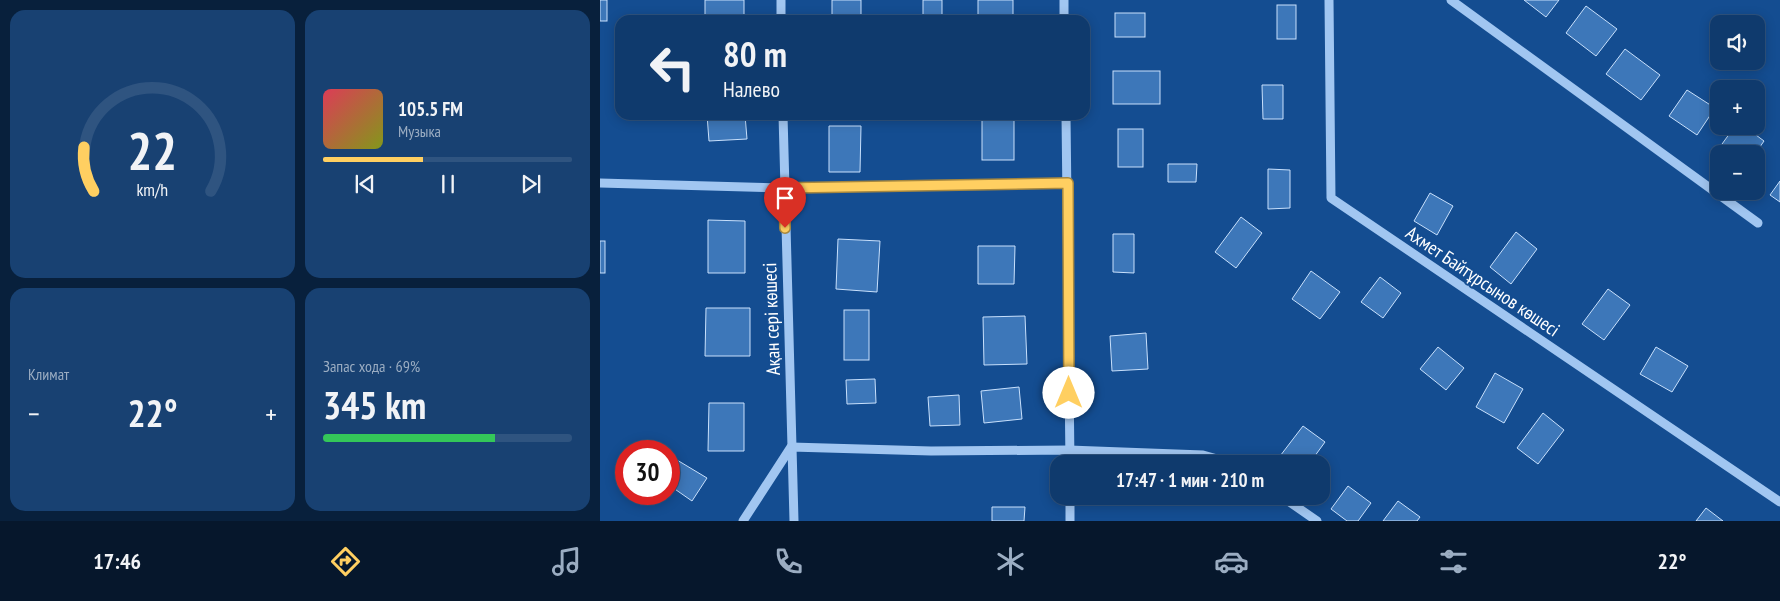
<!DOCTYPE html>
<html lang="ru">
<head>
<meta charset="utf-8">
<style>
  body { margin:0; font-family:"PT Sans Narrow",sans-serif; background:#184172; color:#f1f3f6; height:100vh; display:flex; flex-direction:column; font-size:19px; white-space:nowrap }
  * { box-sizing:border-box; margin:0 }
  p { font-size:16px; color:#9badc2 }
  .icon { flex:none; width:28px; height:28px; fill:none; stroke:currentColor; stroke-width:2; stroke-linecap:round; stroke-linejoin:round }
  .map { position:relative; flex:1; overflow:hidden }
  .panel { display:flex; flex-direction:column; gap:10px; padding:10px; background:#08203c; width:600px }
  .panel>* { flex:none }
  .banner { position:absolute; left:15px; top:15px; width:475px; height:105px; border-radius:15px; box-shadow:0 2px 12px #0003,0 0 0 1px #2f5480; background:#0f3a6d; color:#f1f3f6; overflow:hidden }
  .controls { position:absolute; left:1110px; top:15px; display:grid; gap:10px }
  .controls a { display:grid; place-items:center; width:55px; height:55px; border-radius:10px; background:#0f3a6d; box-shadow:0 2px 12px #0003,0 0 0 1px #2f5480; font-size:25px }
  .speed { position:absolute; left:15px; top:440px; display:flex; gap:10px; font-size:25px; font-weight:700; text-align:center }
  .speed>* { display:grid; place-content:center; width:65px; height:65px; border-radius:50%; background:#0f3a6d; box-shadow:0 2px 12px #0003,0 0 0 1px #2f5480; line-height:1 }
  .speed .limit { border:8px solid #d22; background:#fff; color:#111 }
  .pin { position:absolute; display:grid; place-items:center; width:42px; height:42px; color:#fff; margin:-51px -21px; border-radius:50% 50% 50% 0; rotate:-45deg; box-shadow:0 0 5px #0007 }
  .pin .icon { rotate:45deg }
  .me { position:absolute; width:55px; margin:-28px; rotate:0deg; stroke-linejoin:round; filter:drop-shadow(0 0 4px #0008) }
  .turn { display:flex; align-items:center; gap:18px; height:105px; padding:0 25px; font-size:22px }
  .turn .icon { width:65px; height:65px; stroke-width:2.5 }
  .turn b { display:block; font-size:35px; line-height:42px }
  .big { font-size:38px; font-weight:700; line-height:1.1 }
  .panel .card { flex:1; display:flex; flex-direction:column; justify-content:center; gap:8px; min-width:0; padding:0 18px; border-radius:15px; background:#184172 }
  .panel .dial { align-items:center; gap:0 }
  .dial svg { height:130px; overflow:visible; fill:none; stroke:#2f5480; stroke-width:7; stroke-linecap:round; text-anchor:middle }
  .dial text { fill:#f1f3f6; stroke:none }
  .song { display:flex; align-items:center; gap:15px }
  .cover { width:60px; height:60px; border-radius:8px; background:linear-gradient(135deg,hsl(350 70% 55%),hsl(70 70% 35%)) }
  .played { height:5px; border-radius:2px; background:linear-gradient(90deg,#ffcf61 40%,#2f5480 40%) }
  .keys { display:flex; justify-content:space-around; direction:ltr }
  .heat { display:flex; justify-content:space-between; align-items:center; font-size:28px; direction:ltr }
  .charge { height:8px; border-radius:4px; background:linear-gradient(90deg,#34c759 69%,#2f5480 0) }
  .panel .tiles { flex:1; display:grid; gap:10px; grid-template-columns:repeat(2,1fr) }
  .trip { position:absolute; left:450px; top:455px; width:280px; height:50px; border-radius:15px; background:#0f3a6d; box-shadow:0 2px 12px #0003,0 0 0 1px #2f5480; font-weight:700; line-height:50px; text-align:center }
  .dock { display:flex; height:80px; justify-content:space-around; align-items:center; background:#06172c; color:#9badc2 }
  .dock .icon { width:35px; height:35px }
  .dock .active { color:#ffcf61 }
  .dock b { font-size:22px; color:#f1f3f6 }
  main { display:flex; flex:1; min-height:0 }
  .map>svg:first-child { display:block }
  .building { fill:#3d77b9; stroke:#c8e0fc }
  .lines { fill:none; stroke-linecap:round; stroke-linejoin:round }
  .minor { stroke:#a1c6f1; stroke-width:9 }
  .route-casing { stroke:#a6873f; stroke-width:12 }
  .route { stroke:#ffcf61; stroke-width:9 }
  .labels { text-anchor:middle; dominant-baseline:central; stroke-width:4; stroke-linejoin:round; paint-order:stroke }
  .street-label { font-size:19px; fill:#fff; stroke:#144d91 }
</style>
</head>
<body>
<main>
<section class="panel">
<div class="tiles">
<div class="card dial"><svg viewBox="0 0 100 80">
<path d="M14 69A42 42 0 1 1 86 69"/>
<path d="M14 69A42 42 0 0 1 8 42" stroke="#ffcf61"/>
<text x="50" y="56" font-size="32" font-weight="700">22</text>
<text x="50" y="72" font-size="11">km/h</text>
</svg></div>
<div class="card">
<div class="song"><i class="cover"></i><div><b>105.5 FM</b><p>Музыка</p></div></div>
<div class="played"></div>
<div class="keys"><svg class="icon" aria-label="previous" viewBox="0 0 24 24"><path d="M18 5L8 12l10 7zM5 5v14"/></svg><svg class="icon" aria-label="pause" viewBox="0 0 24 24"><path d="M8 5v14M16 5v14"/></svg><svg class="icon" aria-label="next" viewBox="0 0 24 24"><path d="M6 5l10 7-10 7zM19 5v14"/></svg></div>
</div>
<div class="card"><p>Климат</p>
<div class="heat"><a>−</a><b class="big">22°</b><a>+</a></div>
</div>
<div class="card"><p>Запас хода · 69%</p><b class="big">345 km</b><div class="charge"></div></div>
</div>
</section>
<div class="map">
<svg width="1180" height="521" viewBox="0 0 1180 521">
  <rect width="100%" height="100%" fill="#144d91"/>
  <g class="building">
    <rect x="0" y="0" width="7" height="21"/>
    <rect x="105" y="0" width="39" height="20"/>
    <rect x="232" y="0" width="29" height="20"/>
    <rect x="323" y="0" width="19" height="20"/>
    <rect x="378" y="0" width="35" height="20"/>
    <path d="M924 0H959L946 17Z"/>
    <rect x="677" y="5" width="19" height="34"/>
    <path d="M986 6 1017 29 996 56 966 33Z"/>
    <rect x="515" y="13" width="30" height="24"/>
    <path d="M1025 49 1060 75 1041 100 1006 74Z"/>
    <rect x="513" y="71" width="47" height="33"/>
    <path d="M662 85H683V119H663Z"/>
    <path d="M1087 90 1115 108 1097 135 1069 116Z"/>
    <path d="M107 115H145L147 139 109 141Z"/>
    <rect x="382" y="115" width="32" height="45"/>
    <path d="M229 126H261L260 172H229Z"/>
    <path d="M1135 126H1144L1164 141 1155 154H1120L1117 151Z"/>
    <rect x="518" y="129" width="25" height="38"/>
    <path d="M568 164H597L596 182H568Z"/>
    <path d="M668 169 690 170V208L668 209Z"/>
    <path d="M1180 181V202L1170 195Z"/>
    <path d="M830 193 853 206 837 235 814 221Z"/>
    <path d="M641 217 662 233 636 268 615 252Z"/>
    <path d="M108 220 145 221V273H108Z"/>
    <path d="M916 232 937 249 911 284 890 267Z"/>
    <path d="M513 234H534V273L513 272Z"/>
    <path d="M238 239 280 241 277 292 236 289Z"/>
    <rect x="0" y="241" width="5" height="32"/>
    <path d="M378 246H415L414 284H378Z"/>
    <path d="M711 271 740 292 720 319 692 299Z"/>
    <path d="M780 277 801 293 783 318 761 302Z"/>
    <path d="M1008 289 1030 305 1004 340 982 324Z"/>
    <path d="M106 308H150V356H105Z"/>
    <rect x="244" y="310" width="25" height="50"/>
    <path d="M425 316 427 364 384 365 383 317Z"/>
    <path d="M546 333 548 369 512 371 510 336Z"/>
    <path d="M838 347 864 368 846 390 820 369Z"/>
    <path d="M1056 347 1088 366 1072 392 1040 374Z"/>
    <path d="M895 373 923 389 904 423 876 407Z"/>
    <path d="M275 379 276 403 247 404 246 380Z"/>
    <path d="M419 387 422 419 384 423 381 391Z"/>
    <path d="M359 395 360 425 330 426 328 397Z"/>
    <path d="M109 403H144V451H108Z"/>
    <path d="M943 413 964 430 938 464 917 448Z"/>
    <path d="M703 426 725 442 709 464H682L677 460Z"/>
    <path d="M77 460 107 478 92 501 69 485V474Z"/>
    <path d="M748 486 771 503 758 521H747L731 509Z"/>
    <path d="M798 501 820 517 817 521H783Z"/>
    <path d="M392 507H425L424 521H392Z"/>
    <path d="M1106 508 1123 521H1096Z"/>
  </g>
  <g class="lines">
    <g class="minor">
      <path d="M181 0V20"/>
      <path d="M464 0V20"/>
      <path d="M729 0 731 198 1180 502"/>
      <path d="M851 0 1158 223"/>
      <path d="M183 115 194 521"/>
      <path d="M466 115 470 464"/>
      <path d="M0 183 184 188 468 183"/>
      <path d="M470 496V521"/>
      <path d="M681 496 717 521"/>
      <path d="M143 521 191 447 331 451 469 450 603 455 635 464"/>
    </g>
  </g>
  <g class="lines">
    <defs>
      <path id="route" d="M185 228 184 188 468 183 469 393"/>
    </defs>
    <use href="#route" class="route-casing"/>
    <use href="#route" class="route"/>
  </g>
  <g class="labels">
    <g class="street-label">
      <text transform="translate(883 281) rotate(34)">Ахмет Байтұрсынов көшесі</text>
      <text transform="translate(171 319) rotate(-92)">Ақан сері көшесі</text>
    </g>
  </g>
</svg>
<div class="controls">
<a><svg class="icon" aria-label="sound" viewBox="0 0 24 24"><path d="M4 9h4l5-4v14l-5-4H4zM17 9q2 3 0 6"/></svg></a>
<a>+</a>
<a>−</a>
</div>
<div class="speed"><div class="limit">30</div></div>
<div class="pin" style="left:185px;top:228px;background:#d93025"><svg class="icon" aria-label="arrive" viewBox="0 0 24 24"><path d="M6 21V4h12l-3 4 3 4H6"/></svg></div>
<svg class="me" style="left:469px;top:393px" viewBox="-20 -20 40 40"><circle r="19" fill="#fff"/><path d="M0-13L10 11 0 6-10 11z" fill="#ffcf61"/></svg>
<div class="trip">17:47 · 1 мин · 210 m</div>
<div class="banner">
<div class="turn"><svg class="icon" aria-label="left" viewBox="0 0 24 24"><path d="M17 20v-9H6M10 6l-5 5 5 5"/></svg><div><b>80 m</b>Налево</div></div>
</div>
</div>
</main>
<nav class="dock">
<b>17:46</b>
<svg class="icon active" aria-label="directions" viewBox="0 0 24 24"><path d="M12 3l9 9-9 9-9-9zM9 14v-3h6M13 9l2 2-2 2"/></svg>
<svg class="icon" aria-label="music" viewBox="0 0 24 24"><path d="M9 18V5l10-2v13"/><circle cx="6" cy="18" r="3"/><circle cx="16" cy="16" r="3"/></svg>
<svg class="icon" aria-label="phone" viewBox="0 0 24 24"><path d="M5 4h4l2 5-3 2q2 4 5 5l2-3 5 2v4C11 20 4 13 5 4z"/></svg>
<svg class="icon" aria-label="climate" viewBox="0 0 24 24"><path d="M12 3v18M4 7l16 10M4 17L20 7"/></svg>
<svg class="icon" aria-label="car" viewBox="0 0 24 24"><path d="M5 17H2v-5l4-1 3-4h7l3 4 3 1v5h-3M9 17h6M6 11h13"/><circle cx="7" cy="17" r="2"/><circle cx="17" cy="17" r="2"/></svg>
<svg class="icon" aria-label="filters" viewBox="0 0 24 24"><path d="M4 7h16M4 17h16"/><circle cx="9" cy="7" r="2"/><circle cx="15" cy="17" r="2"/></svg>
<b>22°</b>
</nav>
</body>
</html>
